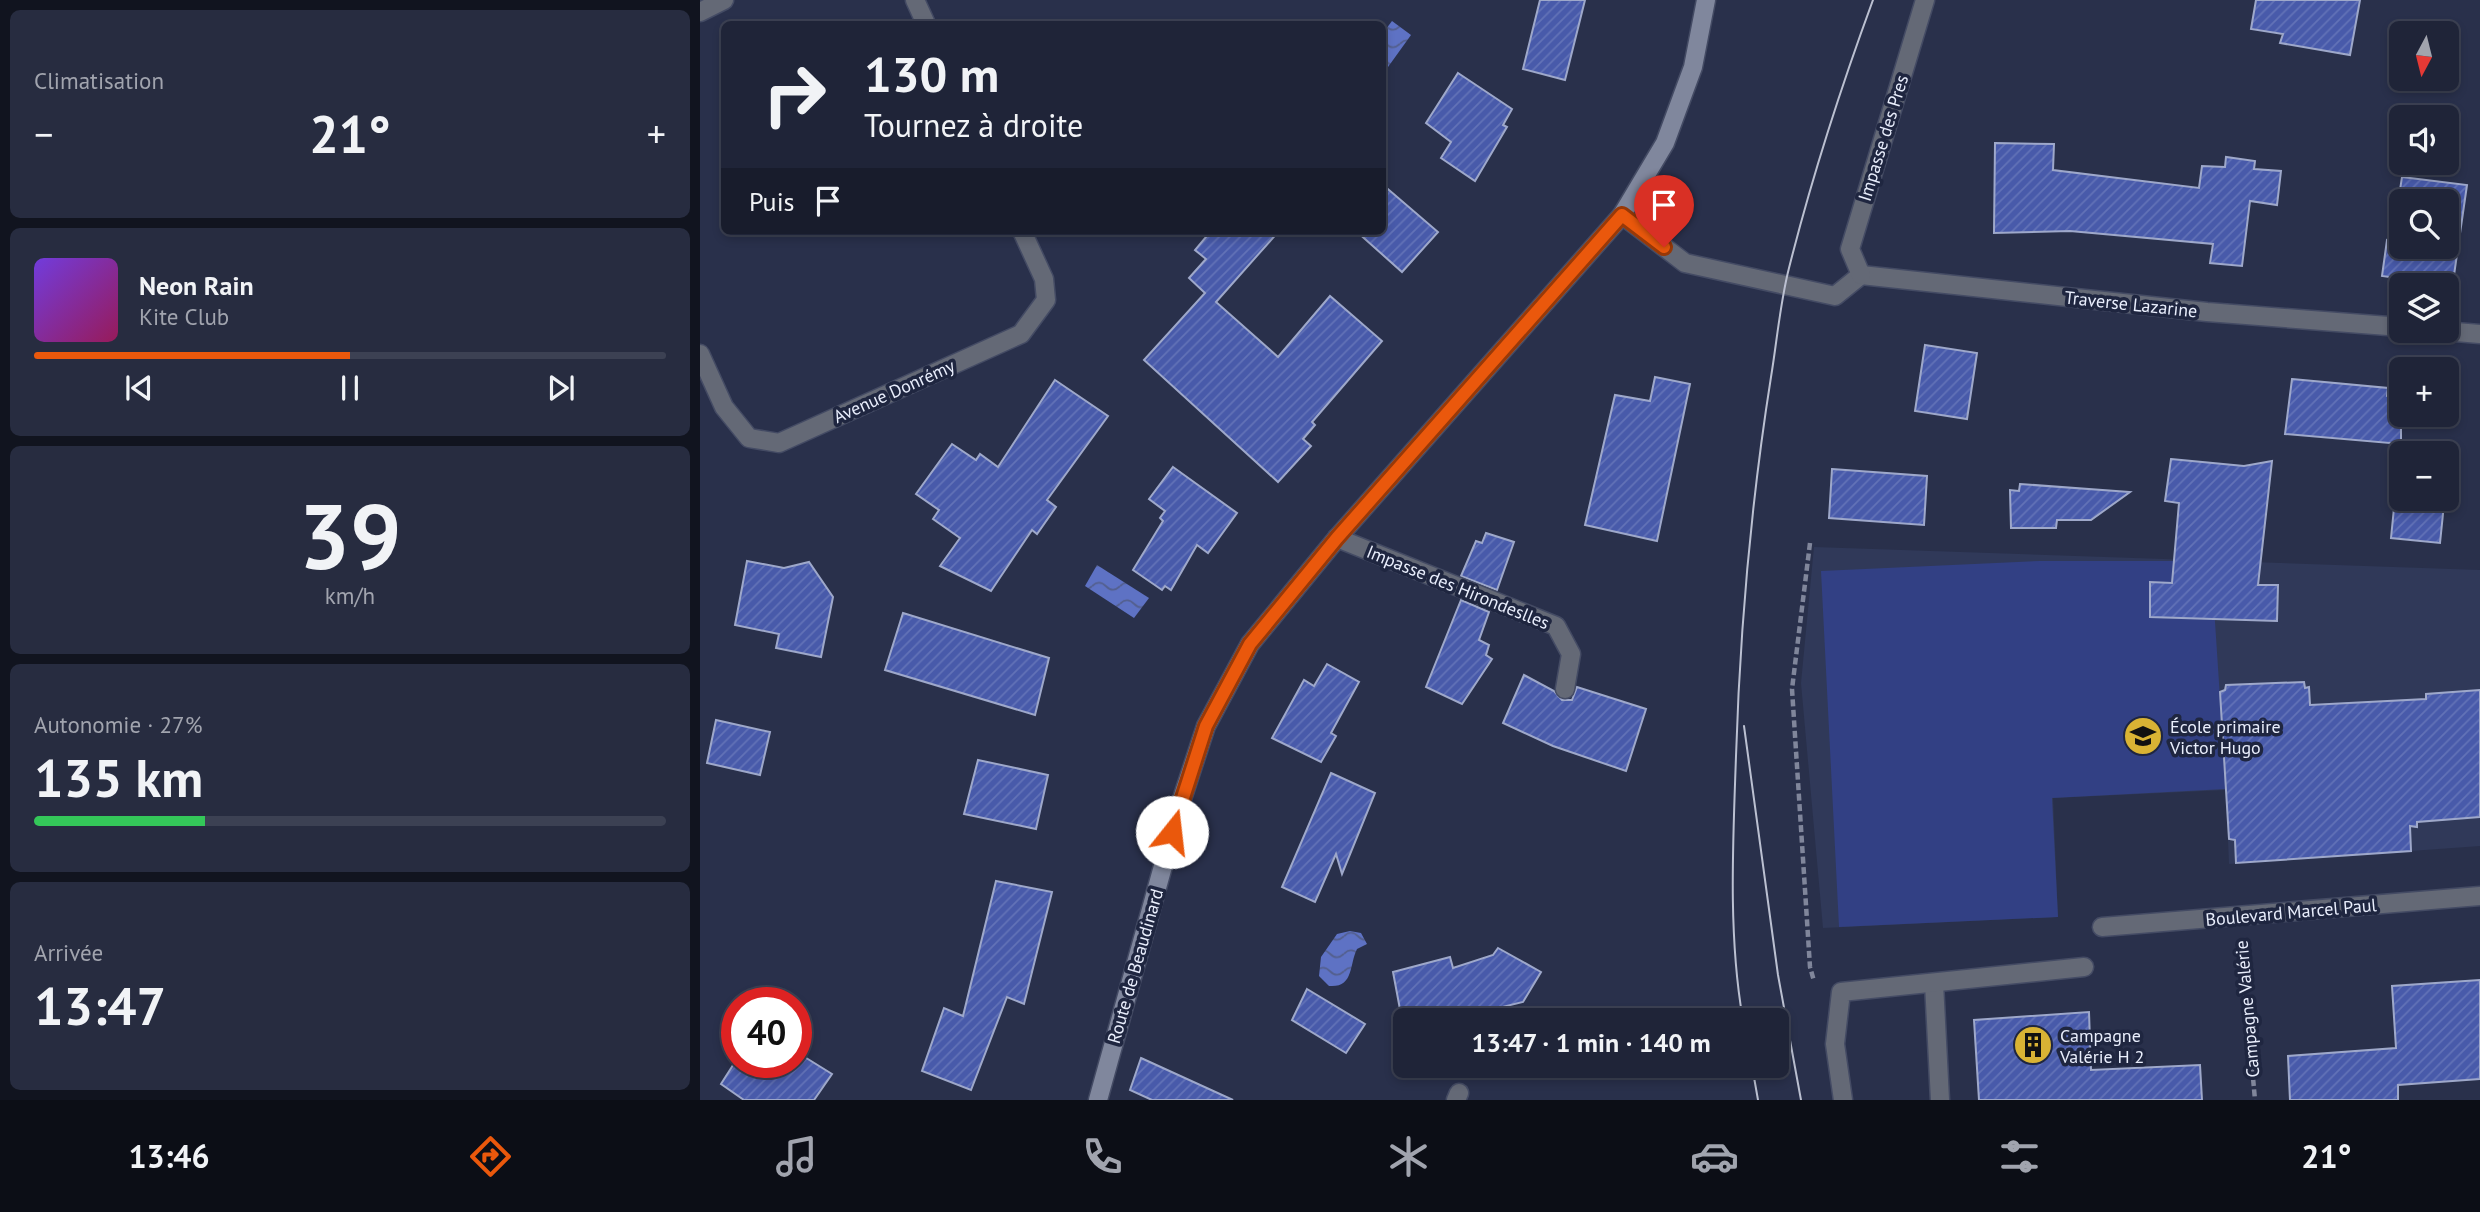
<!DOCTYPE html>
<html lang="fr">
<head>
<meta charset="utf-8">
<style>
  body { margin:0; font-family:"PT Sans",sans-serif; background:#272c40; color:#f1f3f6; height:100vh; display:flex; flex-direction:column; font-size:26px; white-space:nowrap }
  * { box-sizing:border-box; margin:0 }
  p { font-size:23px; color:#a1a4ae }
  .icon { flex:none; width:38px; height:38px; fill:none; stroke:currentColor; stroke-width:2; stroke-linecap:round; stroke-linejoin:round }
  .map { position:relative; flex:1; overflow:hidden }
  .sheet { display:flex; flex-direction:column; gap:10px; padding:10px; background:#11141f; width:700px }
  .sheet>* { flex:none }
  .banner { position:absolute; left:21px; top:21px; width:665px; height:214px; border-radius:10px; box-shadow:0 4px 10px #0003,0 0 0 2px #3c4153; background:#1f2438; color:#f1f3f6; overflow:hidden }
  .needle { width:46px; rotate:187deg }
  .controls { position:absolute; left:1689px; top:21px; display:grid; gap:14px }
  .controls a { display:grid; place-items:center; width:70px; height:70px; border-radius:10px; background:#1f2438; box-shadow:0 4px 10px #0003,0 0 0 2px #3c4153; font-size:35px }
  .speed { position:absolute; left:21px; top:987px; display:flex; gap:14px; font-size:35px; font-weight:700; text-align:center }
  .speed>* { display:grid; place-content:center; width:91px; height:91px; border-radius:50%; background:#1f2438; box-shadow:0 4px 10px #0003,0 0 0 2px #3c4153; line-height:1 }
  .speed .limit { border:10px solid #d22; background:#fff; color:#111 }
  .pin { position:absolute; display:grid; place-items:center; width:60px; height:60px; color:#fff; margin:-72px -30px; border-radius:50% 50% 50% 0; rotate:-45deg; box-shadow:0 0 7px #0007 }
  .pin .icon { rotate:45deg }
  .me { position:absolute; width:77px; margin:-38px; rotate:16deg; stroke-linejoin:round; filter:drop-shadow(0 0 5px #0008) }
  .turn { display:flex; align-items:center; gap:24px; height:147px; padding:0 28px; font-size:32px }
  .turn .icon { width:91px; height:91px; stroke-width:2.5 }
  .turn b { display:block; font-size:49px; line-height:60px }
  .then { display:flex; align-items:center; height:66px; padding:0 28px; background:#0003; gap:14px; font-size:26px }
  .big { font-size:52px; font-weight:700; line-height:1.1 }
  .sheet .tile { flex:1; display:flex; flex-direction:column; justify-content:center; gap:10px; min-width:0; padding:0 24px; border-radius:10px; background:#272c40 }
  .sheet .dial { align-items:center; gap:0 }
  .dial b { font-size:91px; line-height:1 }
  .song { display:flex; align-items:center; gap:21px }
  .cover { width:84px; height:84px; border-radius:10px; background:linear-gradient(135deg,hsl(260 70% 55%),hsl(330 70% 35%)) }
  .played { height:7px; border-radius:4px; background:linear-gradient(90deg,#ea580c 50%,#3c4153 50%) }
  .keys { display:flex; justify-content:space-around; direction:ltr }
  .heat { display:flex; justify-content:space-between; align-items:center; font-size:38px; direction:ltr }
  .charge { height:10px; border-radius:5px; background:linear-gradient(90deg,#34c759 27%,#3c4153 0) }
  .trip { position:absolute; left:693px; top:1008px; width:396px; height:70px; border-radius:10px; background:#1f2438; box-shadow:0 4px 10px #0003,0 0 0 2px #3c4153; font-weight:700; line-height:70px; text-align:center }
  .menu { display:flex; height:112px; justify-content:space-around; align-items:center; background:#0c0e16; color:#a1a4ae }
  .menu .icon { width:49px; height:49px }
  .menu .selected { color:#ea580c }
  .menu b { font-size:32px; color:#f1f3f6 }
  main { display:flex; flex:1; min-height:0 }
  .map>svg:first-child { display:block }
  .built { fill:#303959 }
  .pitch { fill:#324084 }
  .water { fill:url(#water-waves) }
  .building { fill:url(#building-hatch); stroke:#9ea8ca; stroke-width:2; fill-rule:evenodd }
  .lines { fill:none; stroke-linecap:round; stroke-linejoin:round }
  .lane-casing { stroke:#444b64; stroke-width:21 }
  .street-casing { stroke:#444b64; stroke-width:21 }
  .secondary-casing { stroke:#444b64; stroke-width:21 }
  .path { stroke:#80869b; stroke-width:4.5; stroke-dasharray:7 3.5; stroke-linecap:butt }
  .lane { stroke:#646976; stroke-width:18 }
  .street { stroke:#646976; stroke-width:18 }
  .secondary { stroke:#80879d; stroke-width:18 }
  .tram { stroke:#bbc0d1; stroke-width:2 }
  .route-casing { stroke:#983908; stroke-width:18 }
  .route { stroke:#ea580c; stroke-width:12 }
  .labels { text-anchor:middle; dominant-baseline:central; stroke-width:7; stroke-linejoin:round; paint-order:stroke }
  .street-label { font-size:18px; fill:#e9eefc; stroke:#1f2640 }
  .poi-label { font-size:18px; fill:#e9eefc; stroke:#1f2640; text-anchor:start }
</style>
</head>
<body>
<main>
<section class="sheet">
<div class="tile"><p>Climatisation</p>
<div class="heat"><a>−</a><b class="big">21°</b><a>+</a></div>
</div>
<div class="tile">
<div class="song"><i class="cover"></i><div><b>Neon Rain</b><p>Kite Club</p></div></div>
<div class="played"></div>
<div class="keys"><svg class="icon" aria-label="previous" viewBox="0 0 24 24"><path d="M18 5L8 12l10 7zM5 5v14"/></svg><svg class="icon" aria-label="pause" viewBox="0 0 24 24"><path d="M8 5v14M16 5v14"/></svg><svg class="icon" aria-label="next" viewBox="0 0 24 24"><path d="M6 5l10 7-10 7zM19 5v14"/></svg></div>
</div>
<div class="tile dial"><b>39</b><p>km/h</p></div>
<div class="tile"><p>Autonomie · 27%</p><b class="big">135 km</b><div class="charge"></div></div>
<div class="tile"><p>Arrivée</p><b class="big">13:47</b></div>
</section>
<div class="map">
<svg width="1780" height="1100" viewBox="0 0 1780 1100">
  <defs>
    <pattern id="water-waves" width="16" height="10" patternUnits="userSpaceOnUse" patternTransform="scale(1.75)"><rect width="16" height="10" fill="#5e72c4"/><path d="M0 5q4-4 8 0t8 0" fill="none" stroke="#535f8e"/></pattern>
    <pattern id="building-hatch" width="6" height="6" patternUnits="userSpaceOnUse" patternTransform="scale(1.75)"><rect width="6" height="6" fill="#485aaa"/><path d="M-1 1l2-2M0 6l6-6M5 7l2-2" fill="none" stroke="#6272b7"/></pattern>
  </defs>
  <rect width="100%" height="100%" fill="#29304b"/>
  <path class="built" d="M1114 547 1780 570V846L1529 864 1526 790 1353 798 1358 917 1123 928 1101 683Z"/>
  <path class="pitch" d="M1340 561H1511L1526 789 1352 798 1358 917 1139 927 1121 571Z"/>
  <g class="water">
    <path d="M692 21 711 35 683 74V33Z"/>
    <path d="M397 565 449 598 434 618 385 586Z"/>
    <path d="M650 931 661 933 667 944 657 949C649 965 654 988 629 986L619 976 621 957 637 934Z"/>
  </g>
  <g class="building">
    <path d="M840 0H885L865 80 823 69Z"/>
    <path d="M1556 0H1660L1650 55 1580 43 1583 34 1551 29Z"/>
    <path d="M758 73 812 109 803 125 807 127 775 181 741 158 751 142 726 123Z"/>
    <path d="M1295 143 1354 144 1353 170 1499 188 1502 166 1525 167 1526 157 1555 161 1554 169 1581 171 1577 205 1550 201 1542 266 1510 263 1513 244 1370 231 1294 233Z"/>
    <path d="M1702 177 1767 185 1752 289 1746 285 1682 276 1687 240 1692 241ZM1701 201H1746V247H1701Z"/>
    <path d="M682 184 738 232 702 272 656 231H682Z"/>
    <path d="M511 231H579L516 302 578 357 630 296 682 341 612 422 615 425 603 439 611 446 578 482 444 360 505 293 489 278 506 259 495 250Z"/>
    <path d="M1225 345 1277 353 1267 419 1215 411Z"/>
    <path d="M955 377 990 384 957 541 885 525 915 395 950 401Z"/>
    <path d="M1592 379 1688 388 1687 396 1701 398V444L1585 434Z"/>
    <path d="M355 380 408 416 347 500 356 507 337 534 332 530 291 591 240 566 260 538 233 519 239 510 216 494 252 444 276 460 280 454 298 467Z"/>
    <path d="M1471 459 1544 466 1572 461 1558 585H1578L1577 621 1450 617V582L1472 583 1479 503 1465 501Z"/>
    <path d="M473 467 537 513 508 553 497 545 471 590 465 586 462 590 433 570 463 521 460 518 465 511 449 499Z"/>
    <path d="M1132 469 1227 476 1224 525 1129 518Z"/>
    <path d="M1320 484 1430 492 1391 520H1357L1356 528H1311L1310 490 1319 491Z"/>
    <path d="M1695 498 1744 504 1740 543 1691 538Z"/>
    <path d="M786 533 814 542 797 590 761 576 776 541 782 543Z"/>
    <path d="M47 561 84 568 109 562 133 597 121 657 76 648 79 634 35 625Z"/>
    <path d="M761 600 789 612 779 640 789 645 786 655 792 659 762 704 726 687Z"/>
    <path d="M203 613 349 658 335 715 185 670Z"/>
    <path d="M627 664 659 682 631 733 636 736 621 762 572 738 604 680 614 686Z"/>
    <path d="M824 675 854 691 862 700H872L877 687 946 709 926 771 853 746 803 723Z"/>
    <path d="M1604 682 1605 688 1609 687 1610 705 1726 699V694L1780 690V817L1717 822V827L1710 826 1711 851 1536 863 1535 840 1529 839 1520 692 1525 690 1526 685Z"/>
    <path d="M16 720 70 732 60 775 7 763Z"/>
    <path d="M278 760 348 775 336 829 264 814Z"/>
    <path d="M631 773 675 793 642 874 636 854 615 902 582 887Z"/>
    <path d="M296 881 352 892 324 1004 307 997 271 1090 222 1071 244 1008 263 1016Z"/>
    <path d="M798 948 841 972 823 1002 749 1020H702L693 972 750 957 753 968 793 955Z"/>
    <path d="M1780 980V1079L1698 1085V1100H1590L1588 1056 1696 1048 1692 986Z"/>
    <path d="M607 989 665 1024 646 1053 592 1020Z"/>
    <path d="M1389 1012 1391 1070 1500 1065 1502 1100H1279L1274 1020Z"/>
    <path d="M103 1056 132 1074 114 1100H44L21 1084 35 1062H99Z"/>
    <path d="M441 1058 533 1100H452L430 1090Z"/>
  </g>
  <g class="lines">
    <defs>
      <g id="lane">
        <path d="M922 215 985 263 1135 296 1161 275"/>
        <path d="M1161 275 1507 312 1701 327"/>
        <path d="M1161 275 1150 249 1225 0"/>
        <path d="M1744 331 1780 334"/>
        <path d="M637 538 856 626 871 654 865 689"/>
      </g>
      <g id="street">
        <path d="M215 0 226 24"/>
        <path d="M0 12 24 0"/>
        <path d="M0 354 24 407 49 438 79 443 321 334 346 300 344 279 322 231"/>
        <path d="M1402 927 1780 896"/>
        <path d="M1234 983 1240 1100"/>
        <path d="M756 1100 759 1093"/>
        <path d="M1143 1100 1135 1044 1141 992 1384 967"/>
      </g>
      <path id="secondary" d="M398 1100 480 805 506 726 550 644 637 538 922 215 965 143 993 67 1006 0"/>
    </defs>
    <use href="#lane" class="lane-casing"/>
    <use href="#street" class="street-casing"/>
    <use href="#secondary" class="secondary-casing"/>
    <g class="path">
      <path d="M1110 543 1092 689 1110 967 1114 981"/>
      <path d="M1541 943 1555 1100"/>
    </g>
    <use href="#lane" class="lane"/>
    <use href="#street" class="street"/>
    <use href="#secondary" class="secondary"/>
    <g class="tram">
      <path d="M1044 726 1078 975 1101 1100"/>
      <path d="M1043 1020C1028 935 1033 843 1036 756 1040 629 1051 503 1071 377 1077 341 1080 303 1089 268 1112 177 1141 87 1173 0"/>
      <path d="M1052 1066 1058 1100"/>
    </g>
  </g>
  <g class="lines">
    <defs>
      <path id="route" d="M472 832 506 726 550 644 637 538 922 215 964 247"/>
    </defs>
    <use href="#route" class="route-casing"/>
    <use href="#route" class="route"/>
  </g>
  <defs>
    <symbol id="school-disc" viewBox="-11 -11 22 22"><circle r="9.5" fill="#d9b334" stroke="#1f2640"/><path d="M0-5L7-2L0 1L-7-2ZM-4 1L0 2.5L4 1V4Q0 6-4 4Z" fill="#111"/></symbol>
    <symbol id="building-disc" viewBox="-11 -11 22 22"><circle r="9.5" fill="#d9b334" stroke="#1f2640"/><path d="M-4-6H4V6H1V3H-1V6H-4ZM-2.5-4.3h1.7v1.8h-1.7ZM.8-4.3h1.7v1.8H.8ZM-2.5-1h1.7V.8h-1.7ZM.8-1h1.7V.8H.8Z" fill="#111"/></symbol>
  </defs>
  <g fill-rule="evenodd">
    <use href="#school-disc" x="1421" y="714" width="44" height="44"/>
    <use href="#building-disc" x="1311" y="1023" width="44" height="44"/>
  </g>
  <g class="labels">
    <g class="street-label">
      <text transform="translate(1183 138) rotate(-73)">Impasse des Pres</text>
      <text transform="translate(1431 304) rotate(6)">Traverse Lazarine</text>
      <text transform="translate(194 391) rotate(-24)">Avenue Donrémy</text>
      <text transform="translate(758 587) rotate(22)">Impasse des Hirondeslles</text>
      <text transform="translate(1591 912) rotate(-5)">Boulevard Marcel Paul</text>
      <text transform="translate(435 966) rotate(-74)">Route de Beaudinard</text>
      <text transform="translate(1547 1009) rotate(-95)">Campagne Valérie</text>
    </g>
    <g class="poi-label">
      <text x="1470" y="726">École primaire<tspan x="1470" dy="21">Victor Hugo</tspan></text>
      <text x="1360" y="1035">Campagne<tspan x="1360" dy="21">Valérie H 2</tspan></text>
    </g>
  </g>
</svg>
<div class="controls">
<a><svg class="needle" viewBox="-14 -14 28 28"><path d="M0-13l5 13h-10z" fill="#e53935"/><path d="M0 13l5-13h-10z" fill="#a1a4ae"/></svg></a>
<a><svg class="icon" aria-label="sound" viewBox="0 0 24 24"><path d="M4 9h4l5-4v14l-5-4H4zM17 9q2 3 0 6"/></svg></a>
<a><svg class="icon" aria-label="search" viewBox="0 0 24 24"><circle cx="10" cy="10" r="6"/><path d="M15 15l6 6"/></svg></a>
<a><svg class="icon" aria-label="layers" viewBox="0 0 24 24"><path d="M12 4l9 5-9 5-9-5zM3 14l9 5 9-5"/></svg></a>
<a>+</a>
<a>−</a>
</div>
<div class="speed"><div class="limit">40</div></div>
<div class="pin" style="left:964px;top:247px;background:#d93025"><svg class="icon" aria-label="arrive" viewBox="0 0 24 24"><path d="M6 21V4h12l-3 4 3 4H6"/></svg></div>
<svg class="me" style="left:472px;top:832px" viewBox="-20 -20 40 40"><circle r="19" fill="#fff"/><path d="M0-13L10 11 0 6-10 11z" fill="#ea580c"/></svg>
<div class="trip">13:47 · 1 min · 140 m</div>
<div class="banner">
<div class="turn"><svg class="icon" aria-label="right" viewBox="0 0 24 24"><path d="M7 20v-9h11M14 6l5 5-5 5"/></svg><div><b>130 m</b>Tournez à droite</div></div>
<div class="then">Puis<svg class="icon" aria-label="arrive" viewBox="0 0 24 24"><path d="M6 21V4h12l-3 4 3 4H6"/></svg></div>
</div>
</div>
</main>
<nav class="menu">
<b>13:46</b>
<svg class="icon selected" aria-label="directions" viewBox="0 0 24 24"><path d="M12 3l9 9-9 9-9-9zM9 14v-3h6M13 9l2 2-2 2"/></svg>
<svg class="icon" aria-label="music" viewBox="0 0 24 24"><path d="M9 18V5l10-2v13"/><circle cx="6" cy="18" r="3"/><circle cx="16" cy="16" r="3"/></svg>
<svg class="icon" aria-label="phone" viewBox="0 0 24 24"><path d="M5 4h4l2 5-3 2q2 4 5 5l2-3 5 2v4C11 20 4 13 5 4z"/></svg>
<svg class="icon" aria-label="climate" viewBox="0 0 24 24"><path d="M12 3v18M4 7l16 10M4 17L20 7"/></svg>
<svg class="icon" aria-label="car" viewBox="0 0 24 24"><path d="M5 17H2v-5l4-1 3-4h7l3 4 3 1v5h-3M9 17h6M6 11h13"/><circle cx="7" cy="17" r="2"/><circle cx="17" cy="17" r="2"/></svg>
<svg class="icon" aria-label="filters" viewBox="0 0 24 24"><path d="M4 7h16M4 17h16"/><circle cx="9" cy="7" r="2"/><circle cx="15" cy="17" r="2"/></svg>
<b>21°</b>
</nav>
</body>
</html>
